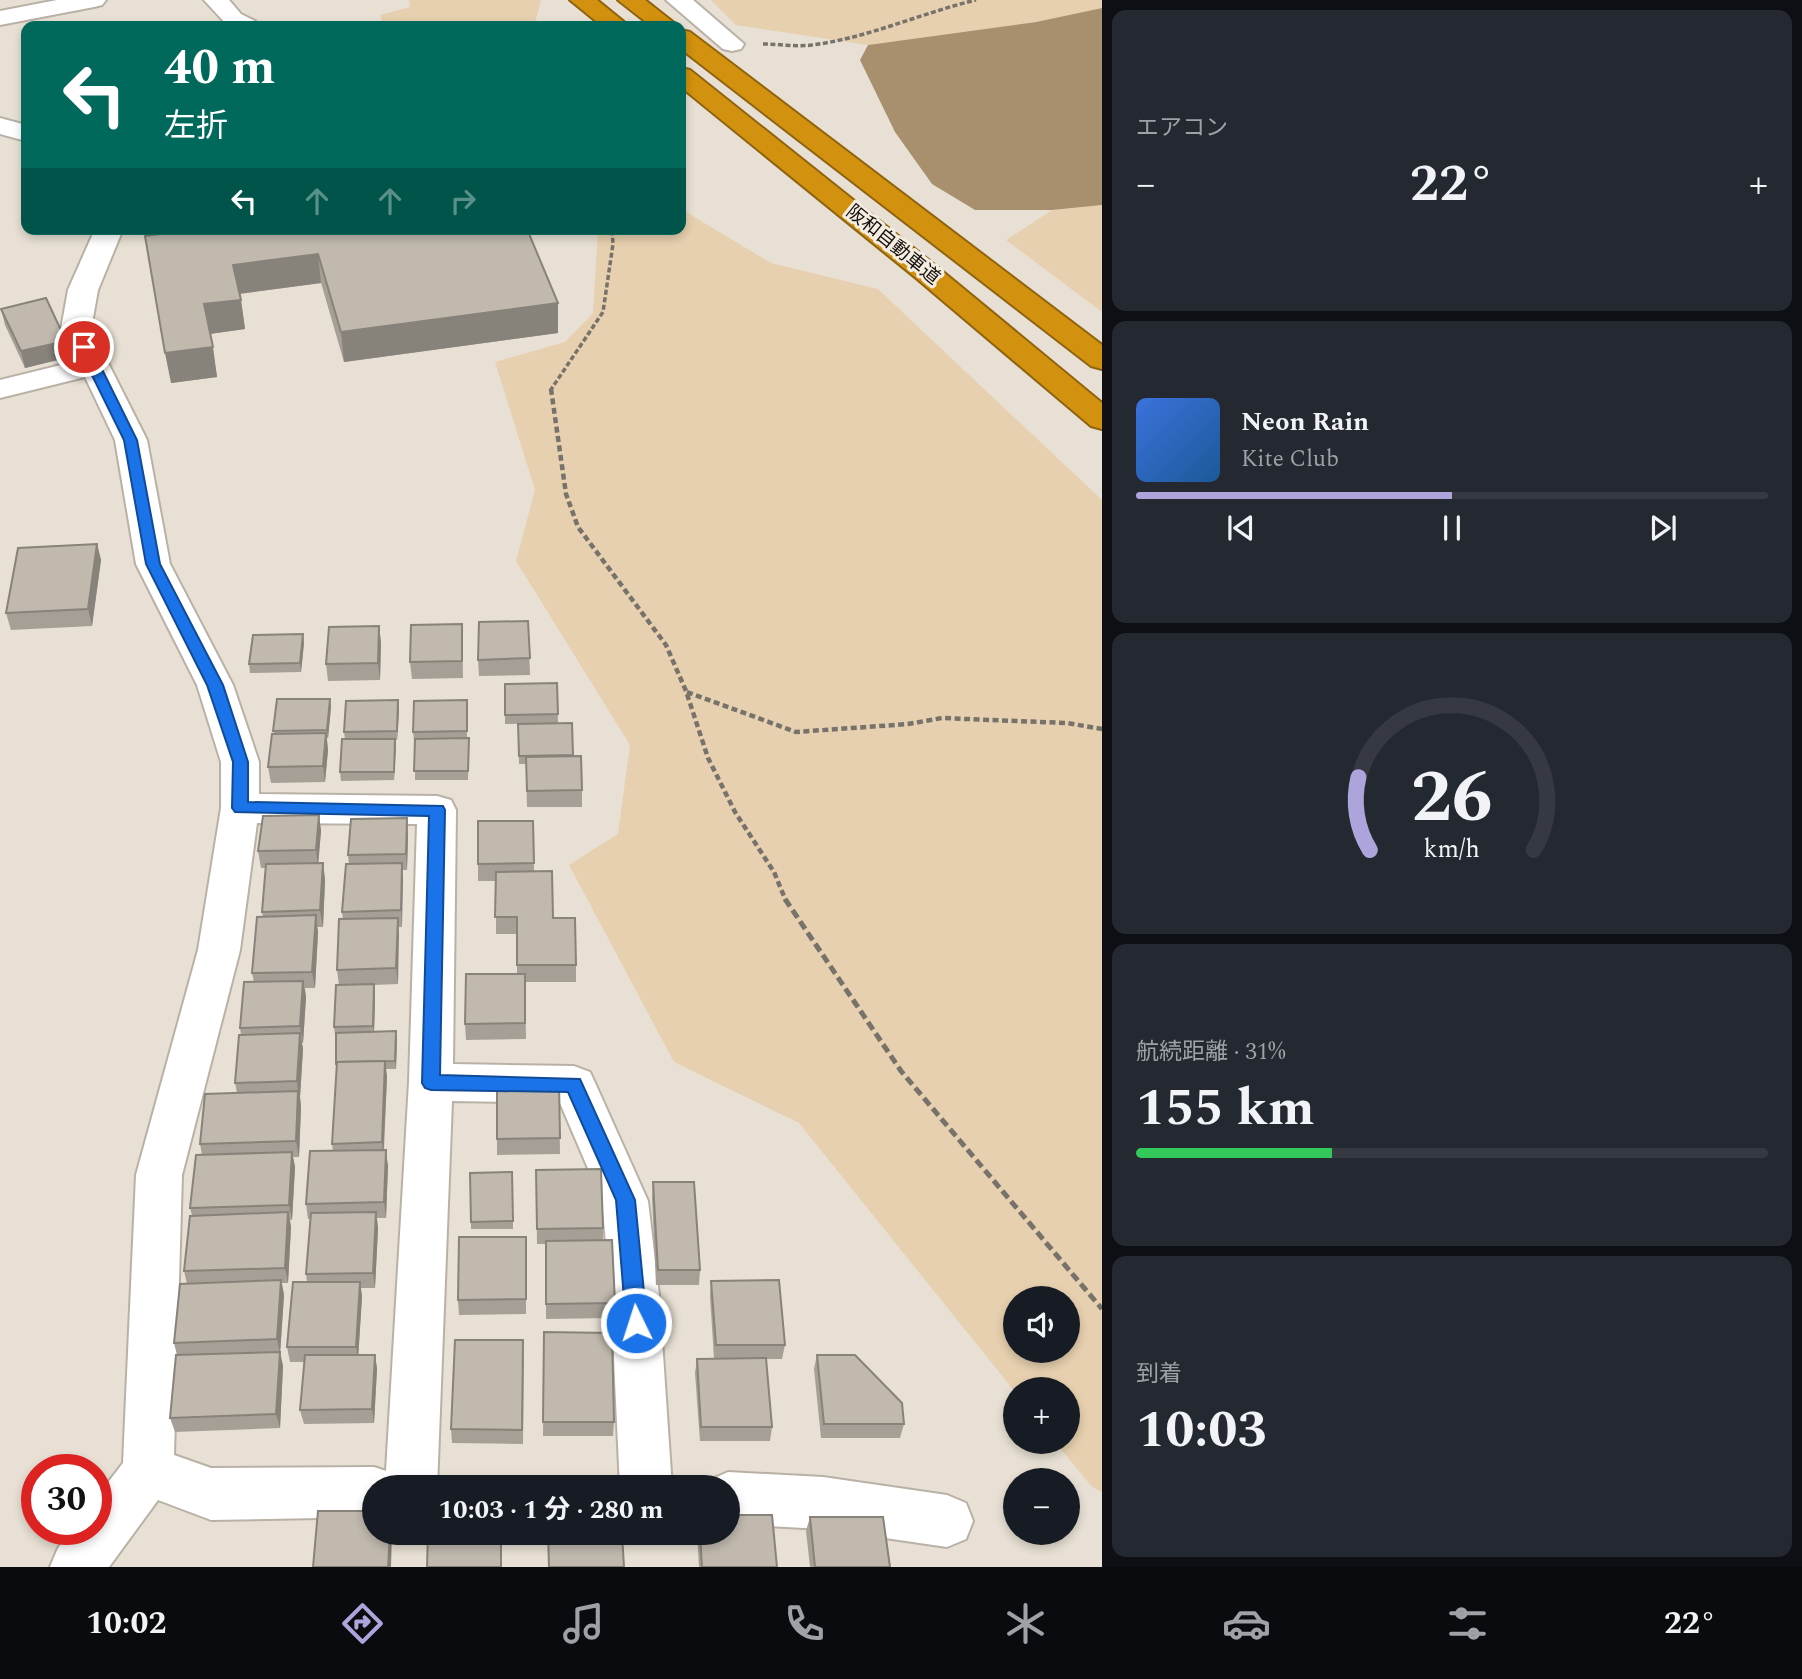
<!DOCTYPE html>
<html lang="ja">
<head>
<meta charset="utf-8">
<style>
  body { margin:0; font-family:Spectral,"Noto Sans JP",serif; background:#242831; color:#f1f3f6; height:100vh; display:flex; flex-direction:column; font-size:26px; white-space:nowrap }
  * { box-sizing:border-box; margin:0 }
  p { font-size:23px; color:#9ea1a6 }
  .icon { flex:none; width:38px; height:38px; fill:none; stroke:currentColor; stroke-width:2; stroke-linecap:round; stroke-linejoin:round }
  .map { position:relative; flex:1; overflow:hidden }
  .details { display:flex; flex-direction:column; gap:10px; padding:10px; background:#0d0f14; width:700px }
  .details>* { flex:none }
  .hud { position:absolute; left:21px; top:21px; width:665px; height:214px; border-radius:14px; box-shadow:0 4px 10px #0003; background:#00695c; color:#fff; overflow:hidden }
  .fabs { position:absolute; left:1003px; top:1286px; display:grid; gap:14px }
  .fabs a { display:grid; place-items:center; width:77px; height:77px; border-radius:50%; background:#171b24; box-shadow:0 4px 10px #0003; font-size:35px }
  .speed { position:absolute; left:21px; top:1454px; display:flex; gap:14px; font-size:35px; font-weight:700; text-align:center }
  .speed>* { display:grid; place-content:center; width:91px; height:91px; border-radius:50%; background:#171b24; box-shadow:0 4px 10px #0003; line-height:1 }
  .speed .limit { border:10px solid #d22; background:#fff; color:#111 }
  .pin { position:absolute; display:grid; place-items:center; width:60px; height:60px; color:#fff; margin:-30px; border:4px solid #fff; border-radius:50%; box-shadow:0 2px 7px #0007 }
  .me { position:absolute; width:77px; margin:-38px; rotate:356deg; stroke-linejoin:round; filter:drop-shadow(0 0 5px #0008) }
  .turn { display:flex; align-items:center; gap:24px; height:147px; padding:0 28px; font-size:32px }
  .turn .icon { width:91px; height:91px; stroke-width:2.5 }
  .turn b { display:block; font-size:49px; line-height:60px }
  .lanes { display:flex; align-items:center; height:66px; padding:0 28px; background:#0003; justify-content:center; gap:35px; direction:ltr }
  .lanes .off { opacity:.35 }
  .big { font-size:52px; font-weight:700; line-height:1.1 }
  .details .tile { flex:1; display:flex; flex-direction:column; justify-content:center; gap:10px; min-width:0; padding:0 24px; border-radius:14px; background:#242831 }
  .details .dial { align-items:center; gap:0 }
  .dial svg { height:182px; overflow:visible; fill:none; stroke:#363941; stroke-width:7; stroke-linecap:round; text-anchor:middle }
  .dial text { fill:#f1f3f6; stroke:none }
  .song { display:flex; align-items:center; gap:21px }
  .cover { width:84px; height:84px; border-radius:10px; background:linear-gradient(135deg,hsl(220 70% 55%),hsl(210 70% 35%)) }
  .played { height:7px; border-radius:4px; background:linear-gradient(90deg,#ada4db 50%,#363941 50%) }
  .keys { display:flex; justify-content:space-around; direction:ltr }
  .heat { display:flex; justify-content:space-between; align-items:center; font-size:38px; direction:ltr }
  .charge { height:10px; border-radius:5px; background:linear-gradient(90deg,#34c759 31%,#363941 0) }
  .trip { position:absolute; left:362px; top:1475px; width:378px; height:70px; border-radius:35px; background:#171b24; box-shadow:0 4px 10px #0003; font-weight:700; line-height:70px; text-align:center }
  .dock { display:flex; height:112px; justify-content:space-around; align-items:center; background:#090b0e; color:#9ea1a6 }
  .dock .icon { width:49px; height:49px }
  .dock .selected { color:#ada4db }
  .dock b { font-size:32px; color:#f1f3f6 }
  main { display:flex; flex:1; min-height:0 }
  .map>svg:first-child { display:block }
  .green { fill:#e7d0af; fill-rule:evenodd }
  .water { fill:#a8906e }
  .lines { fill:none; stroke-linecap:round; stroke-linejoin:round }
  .minor-casing { stroke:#bab1a6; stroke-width:4 }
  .highway-casing { stroke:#90640e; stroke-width:4 }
  .path-far2 { stroke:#77726a; stroke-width:3.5; stroke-dasharray:5 2.5; stroke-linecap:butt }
  .path-far1 { stroke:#77726a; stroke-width:4.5; stroke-dasharray:6 3.5; stroke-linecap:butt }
  .path { stroke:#77726a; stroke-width:5; stroke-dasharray:9 4.5; stroke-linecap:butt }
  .minor { fill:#fff; fill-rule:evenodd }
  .highway { fill:#d2910e; fill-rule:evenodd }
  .wall { fill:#a69f96 }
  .shaded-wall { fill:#87827a }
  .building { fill:#c1b9ae; stroke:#87827a; stroke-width:2 }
  .route { fill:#1a73e8; stroke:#114b97; stroke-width:2 }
  .labels { text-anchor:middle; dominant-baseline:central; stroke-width:6; stroke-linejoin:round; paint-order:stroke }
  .far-street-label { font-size:19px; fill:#14110d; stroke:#f5ede1 }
</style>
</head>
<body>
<main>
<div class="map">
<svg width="1102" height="1567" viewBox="0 0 1102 1567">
  <rect width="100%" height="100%" fill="#e8e0d4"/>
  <g class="green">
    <path d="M409 0H539L541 1 534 26H384L380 15 410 7Z"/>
    <path d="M711 0H1102V8L1036 22 868 45 736 25Z"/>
    <path d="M1102 205V312L1006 240 1052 210Z"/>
    <path d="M681 209 771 263 878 289 1102 500V1492L1092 1487 1055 1442H1068V1390H1015V1392L799 1123 674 1062 569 865 618 834 630 745 516 561 535 490 495 362 565 342 593 313 598 229H681ZM1015 1298H1068V1351H1015Z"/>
  </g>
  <path class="water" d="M1102 8V205L1052 210H975L932 184 895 132 860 60 868 45 1036 22Z"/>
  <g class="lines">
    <defs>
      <g id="minor">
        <path d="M57 0H106L102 5 94 7 0 25V11Z"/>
        <path d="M204 0H229L241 14 255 21 258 26H228Z"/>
        <path d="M666 0H693L744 44 741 49 732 51 723 49Z"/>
        <path d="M0 118 26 125V141L0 134Z"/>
        <path d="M95 229H123L98 290 91 329 147 440 170 564 233 685 259 762V794L437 796 451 800 456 810 453 1064 574 1066 590 1072 596 1085 648 1201 659 1295 672 1488H620L611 1295 602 1201 560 1103 452 1101 437 1488H374V1517L211 1520 158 1500 109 1567H50L58 1548 72 1530H96V1498L123 1463 136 1175 198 950 221 808V762L197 685 136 564 115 440 85 377 0 398V380L77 361 61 329 68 290ZM257 823 417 824 409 1082 386 1471 374 1467 211 1468 174 1455 182 1175 240 950Z"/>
        <path d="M728 1472 823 1477 947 1495 966 1503 973 1521 966 1539 947 1547 823 1529 728 1524V1488H706L710 1480Z"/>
      </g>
      <g id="highway">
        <path d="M570 0H597L629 26H602Z"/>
        <path d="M618 0H645L678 26H651Z"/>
        <path d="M681 30 690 32 1102 345V369L1091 366 681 49Z"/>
        <path d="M681 68 690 70 936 266 1102 403V429L1091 426 916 278 681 87Z"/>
      </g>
    </defs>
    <use href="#minor" class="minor-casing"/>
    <use href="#highway" class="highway-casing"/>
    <g class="path-far2">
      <path d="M763 44C779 44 796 47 812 45 868 38 921 13 976 0"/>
      <path d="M550 391 603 312 613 244 612 229"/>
    </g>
    <g class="path-far1">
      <path d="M551 389 566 494 578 527 666 645 686 691 708 758 735 812 774 872 786 901"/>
      <path d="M687 692 796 732 908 724 942 718 1067 723 1102 729"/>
    </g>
    <path class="path" d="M785 899 901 1071 1102 1309"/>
    <use href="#minor" class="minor"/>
    <use href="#highway" class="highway"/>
  </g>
  <g class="wall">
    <path d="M198 229 558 303V333L344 362 321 283 240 294 245 329 210 334 217 377 171 383Z"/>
    <path d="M1 309 66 341 70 357 25 368 5 325Z"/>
    <path d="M97 544 101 560 92 626 11 630 6 613Z"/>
    <path d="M528 621 530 675 479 676 478 660Z"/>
    <path d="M462 624 463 678 412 679 410 662Z"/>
    <path d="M379 626 381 643 380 680 328 681 326 664Z"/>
    <path d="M303 634 304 643 301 672 250 673 249 664Z"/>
    <path d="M557 683 558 723 505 724V684Z"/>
    <path d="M330 699 331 707 328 738H327L328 750 325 782 271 783 268 767 274 734 273 731Z"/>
    <path d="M398 700 399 709 397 740H395L394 780 341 781 340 772 345 739 344 732Z"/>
    <path d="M467 700V738L469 747 468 780H415V741H414L413 732Z"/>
    <path d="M572 723 573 756 582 790V807H527L526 764H519L518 724Z"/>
    <path d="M319 815 321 831 318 863H323L325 880 323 927H317L318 932 315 988H305L306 997 303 1043H302L303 1049 300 1097 301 1107 299 1157H293L295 1167 292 1220H290L291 1227 288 1283H282L284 1295 280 1354 283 1366 280 1428 175 1432 170 1418 177 1355 174 1343 187 1284 184 1271 192 1215 190 1208 202 1155 200 1144 237 1093 235 1083 241 1035 240 1028 254 982 252 973 263 917 262 912 266 868H261L258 851Z"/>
    <path d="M533 821 534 872 553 918 576 965V982H525L526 1039 466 1040 465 1024 517 974V934H496V881H478V864Z"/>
    <path d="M408 835 407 870H402V927H398V984L374 985 375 993 374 1032 396 1031 397 1039 396 1069H386L387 1077 384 1150 388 1166 386 1218H377L378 1228 375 1288H361L362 1297 358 1355H375L377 1369 374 1423 304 1424 300 1410 305 1362H290L287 1347 307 1282 306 1274 310 1219H308L306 1204 333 1151 332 1144 337 1070 336 1063V1035H335L334 1027 339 985 337 970 343 919 342 912 349 864 348 855Z"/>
    <path d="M559 1083 560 1154 497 1155V1139Z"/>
    <path d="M536 1170 603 1228V1240L615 1303 614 1318 546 1319V1244H537Z"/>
    <path d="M512 1172 513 1229H471V1222Z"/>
    <path d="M653 1182 700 1270 699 1285H656L652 1198Z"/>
    <path d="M526 1237V1314L459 1315 458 1300Z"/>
    <path d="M711 1281 785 1345 782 1359H766L772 1427 770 1441H700L695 1373 697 1359H714L710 1296Z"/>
    <path d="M544 1332 614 1422 613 1436H543Z"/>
    <path d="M524 1354 523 1444 452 1443 451 1429Z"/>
    <path d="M817 1355 904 1424 900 1438H821L814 1369Z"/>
    <path d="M810 1517 890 1567H810L806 1531Z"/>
    <path d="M697 1533H728L777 1567H699Z"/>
  </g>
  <g class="shaded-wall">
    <path d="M318 254 321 283 237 294 233 265Z"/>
    <path d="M241 300 245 329 209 334 204 304Z"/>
    <path d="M558 303V333L344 362 341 332Z"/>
    <path d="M66 341 70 357 25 368 21 351Z"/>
    <path d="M213 347 217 377 171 383 165 353Z"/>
    <path d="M97 544 101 560 92 626 88 609Z"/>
    <path d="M379 626 381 643 380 680 378 663Z"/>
    <path d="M303 634 304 643 301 672 300 663Z"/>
    <path d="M330 699 331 707 328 738 327 730Z"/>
    <path d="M398 700 399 709 397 740V731Z"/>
    <path d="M326 733 328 750 325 782 323 766Z"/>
    <path d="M395 739 396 747 394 780V772Z"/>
    <path d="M319 815 321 831 318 867 316 850Z"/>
    <path d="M407 818 408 835 407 870 406 854Z"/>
    <path d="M323 863 325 880 323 927 320 910Z"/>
    <path d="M402 863 403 880 402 927 401 910Z"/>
    <path d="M316 915 318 932 315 988 312 972Z"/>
    <path d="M398 918 399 935 398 984 396 968Z"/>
    <path d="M303 981 306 997 303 1043 300 1026Z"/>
    <path d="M374 984 375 993 374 1034 373 1026Z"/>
    <path d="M396 1031 397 1039 396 1069 395 1061Z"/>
    <path d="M300 1033 303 1049 300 1097 301 1107 299 1157 296 1141 298 1091 297 1081Z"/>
    <path d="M385 1061 387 1077 383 1158 382 1142Z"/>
    <path d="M386 1150 388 1166 386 1218 384 1202Z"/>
    <path d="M292 1152 295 1167 292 1220 289 1205Z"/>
    <path d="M288 1212 291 1227 288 1283 285 1268Z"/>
    <path d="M376 1212 378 1228 375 1288 373 1273Z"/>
    <path d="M281 1280 284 1295 280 1354 277 1339Z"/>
    <path d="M360 1282 362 1297 358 1361 356 1347Z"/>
    <path d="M280 1352 283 1366 280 1428 276 1414Z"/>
    <path d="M375 1355 377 1369 374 1423 372 1409Z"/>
    <path d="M390 1533H392L391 1567H388Z"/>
  </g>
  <g class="building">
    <path d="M199 229H527L558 303 341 332 318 254 233 265 241 300 204 304 213 347 165 353 145 236Z"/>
    <path d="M46 298 66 341 21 351 1 309Z"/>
    <path d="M97 544 88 609 6 613 18 548Z"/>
    <path d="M528 621 530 658 478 660 479 622Z"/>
    <path d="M462 624V661L410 662 411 625Z"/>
    <path d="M379 626 378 663 326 664 329 627Z"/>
    <path d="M303 634 300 663 249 664 253 635Z"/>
    <path d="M557 683 558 714 505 715V684Z"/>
    <path d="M277 699H330L327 730 273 731Z"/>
    <path d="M398 700 397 731 344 732 346 701Z"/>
    <path d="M467 700V731L413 732 414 701Z"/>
    <path d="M572 723 573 755 519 756 518 724Z"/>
    <path d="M326 733 323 766 268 767 272 734Z"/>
    <path d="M469 738 468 771H414L415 739Z"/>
    <path d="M342 739H395L394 772H340Z"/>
    <path d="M581 756 582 790 527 791 526 757Z"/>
    <path d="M319 815 316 850 258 851 263 816Z"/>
    <path d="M407 818 406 854 348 855 351 819Z"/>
    <path d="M478 821H533L534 863 478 864Z"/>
    <path d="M323 863 320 910 262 912 266 864Z"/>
    <path d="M402 863 401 910 342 912 346 864Z"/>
    <path d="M552 871 553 918H575L576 965H517V917H495L496 872Z"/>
    <path d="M316 915 312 972 252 973 257 917Z"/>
    <path d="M398 918 396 968 337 970 339 919Z"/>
    <path d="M466 974H525V1023L465 1024Z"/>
    <path d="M303 981 300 1026 240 1028 244 982Z"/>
    <path d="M374 984 373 1026 334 1027 336 985Z"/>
    <path d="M396 1031 395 1061 337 1062 336 1063V1033Z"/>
    <path d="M300 1033 297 1081 235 1083 239 1035Z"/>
    <path d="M385 1061 382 1142 332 1144 337 1062Z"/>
    <path d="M559 1083 560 1138 497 1139V1084Z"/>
    <path d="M298 1091 296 1141 200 1144 205 1094Z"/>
    <path d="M386 1150 384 1202 306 1204 310 1151Z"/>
    <path d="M292 1152 289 1205 190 1208 196 1155Z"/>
    <path d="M601 1169 603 1228 537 1229 536 1170Z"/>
    <path d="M512 1172 513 1221 471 1222 470 1173Z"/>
    <path d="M653 1182H694L700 1270H658Z"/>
    <path d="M288 1212 285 1268 184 1271 190 1216Z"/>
    <path d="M376 1212 373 1273 306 1274 311 1213Z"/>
    <path d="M459 1237H526V1299L458 1300Z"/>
    <path d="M612 1240 615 1303 546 1304V1241Z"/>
    <path d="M281 1280 277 1339 174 1343 180 1284Z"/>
    <path d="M779 1280 785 1345H716L711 1281Z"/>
    <path d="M293 1282H360L356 1347H287Z"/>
    <path d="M544 1332 612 1333 614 1422H543Z"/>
    <path d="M455 1340H523L522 1430 451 1429Z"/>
    <path d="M280 1352 276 1414 170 1418 176 1355Z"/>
    <path d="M305 1355H375L372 1409 300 1410Z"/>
    <path d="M817 1355H855L902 1403 904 1424H824Z"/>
    <path d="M766 1358 772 1427H701L697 1359Z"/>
    <path d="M318 1511H374V1533H390L388 1567H313Z"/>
    <path d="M728 1515H772L777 1567H702L700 1533H728Z"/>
    <path d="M810 1517H883L890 1567H815Z"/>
    <path d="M428 1533H501V1567H427Z"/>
    <path d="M548 1533H622L624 1567H549Z"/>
  </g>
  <path class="route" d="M84 344 91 347 137 440 160 564 223 685 248 762V802L443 806 445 810 440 1075 580 1079 635 1200 647 1323 644 1329 636 1332 629 1329 626 1323 616 1200 568 1092 431 1090 425 1088 422 1083 429 816 235 812 232 808 233 762 207 685 146 564 124 440 78 347Z"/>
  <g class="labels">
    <g class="far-street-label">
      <text transform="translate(893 245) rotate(39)">阪和自動車道</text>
    </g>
  </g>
</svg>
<div class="fabs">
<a><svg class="icon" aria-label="sound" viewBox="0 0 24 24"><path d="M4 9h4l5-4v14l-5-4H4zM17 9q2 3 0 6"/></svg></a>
<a>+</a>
<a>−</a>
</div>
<div class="speed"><div class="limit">30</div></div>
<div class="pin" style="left:84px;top:347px;background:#d93025"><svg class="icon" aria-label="arrive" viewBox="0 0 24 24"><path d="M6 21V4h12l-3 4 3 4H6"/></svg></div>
<svg class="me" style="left:636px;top:1323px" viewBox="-20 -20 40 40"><circle r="17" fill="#1a73e8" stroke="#fff" stroke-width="3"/><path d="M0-11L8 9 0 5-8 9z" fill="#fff"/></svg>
<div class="trip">10:03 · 1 分 · 280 m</div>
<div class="hud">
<div class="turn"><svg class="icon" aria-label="left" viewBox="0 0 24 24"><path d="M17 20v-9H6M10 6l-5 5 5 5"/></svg><div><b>40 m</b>左折</div></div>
<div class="lanes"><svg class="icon" aria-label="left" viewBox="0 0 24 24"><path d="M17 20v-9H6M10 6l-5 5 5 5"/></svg><svg class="icon off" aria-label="ahead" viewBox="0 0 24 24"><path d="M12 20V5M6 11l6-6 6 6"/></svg><svg class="icon off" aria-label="ahead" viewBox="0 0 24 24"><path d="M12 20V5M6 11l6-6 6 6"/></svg><svg class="icon off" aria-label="right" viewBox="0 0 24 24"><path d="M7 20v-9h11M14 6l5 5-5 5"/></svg></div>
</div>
</div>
<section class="details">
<div class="tile"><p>エアコン</p>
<div class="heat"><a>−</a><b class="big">22°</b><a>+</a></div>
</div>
<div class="tile">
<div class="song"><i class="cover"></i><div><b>Neon Rain</b><p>Kite Club</p></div></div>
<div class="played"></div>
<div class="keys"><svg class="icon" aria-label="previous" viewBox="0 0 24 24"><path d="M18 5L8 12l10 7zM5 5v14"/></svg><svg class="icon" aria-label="pause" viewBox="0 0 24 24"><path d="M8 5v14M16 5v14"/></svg><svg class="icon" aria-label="next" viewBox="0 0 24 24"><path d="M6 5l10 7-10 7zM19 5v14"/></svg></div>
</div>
<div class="tile dial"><svg viewBox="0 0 100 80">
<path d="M14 69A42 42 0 1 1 86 69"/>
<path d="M14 69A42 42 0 0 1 9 37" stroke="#ada4db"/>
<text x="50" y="56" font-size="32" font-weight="700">26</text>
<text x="50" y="72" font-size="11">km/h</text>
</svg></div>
<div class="tile"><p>航続距離 · 31%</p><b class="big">155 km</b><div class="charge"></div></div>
<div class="tile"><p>到着</p><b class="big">10:03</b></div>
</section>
</main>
<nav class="dock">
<b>10:02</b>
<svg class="icon selected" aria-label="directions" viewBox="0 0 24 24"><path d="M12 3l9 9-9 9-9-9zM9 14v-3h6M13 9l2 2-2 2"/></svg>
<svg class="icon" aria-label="music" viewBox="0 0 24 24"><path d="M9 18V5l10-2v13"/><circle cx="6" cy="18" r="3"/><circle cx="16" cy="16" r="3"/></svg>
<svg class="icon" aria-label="phone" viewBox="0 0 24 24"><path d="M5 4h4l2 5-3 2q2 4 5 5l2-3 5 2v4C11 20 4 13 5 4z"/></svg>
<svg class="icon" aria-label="climate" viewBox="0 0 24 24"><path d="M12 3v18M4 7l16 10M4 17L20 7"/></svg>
<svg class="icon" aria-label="car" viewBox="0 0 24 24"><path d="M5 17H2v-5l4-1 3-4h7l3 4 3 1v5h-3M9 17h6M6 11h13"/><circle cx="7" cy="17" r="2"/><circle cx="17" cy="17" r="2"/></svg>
<svg class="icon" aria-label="filters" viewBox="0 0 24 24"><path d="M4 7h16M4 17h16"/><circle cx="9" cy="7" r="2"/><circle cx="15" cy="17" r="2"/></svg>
<b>22°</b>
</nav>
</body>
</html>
